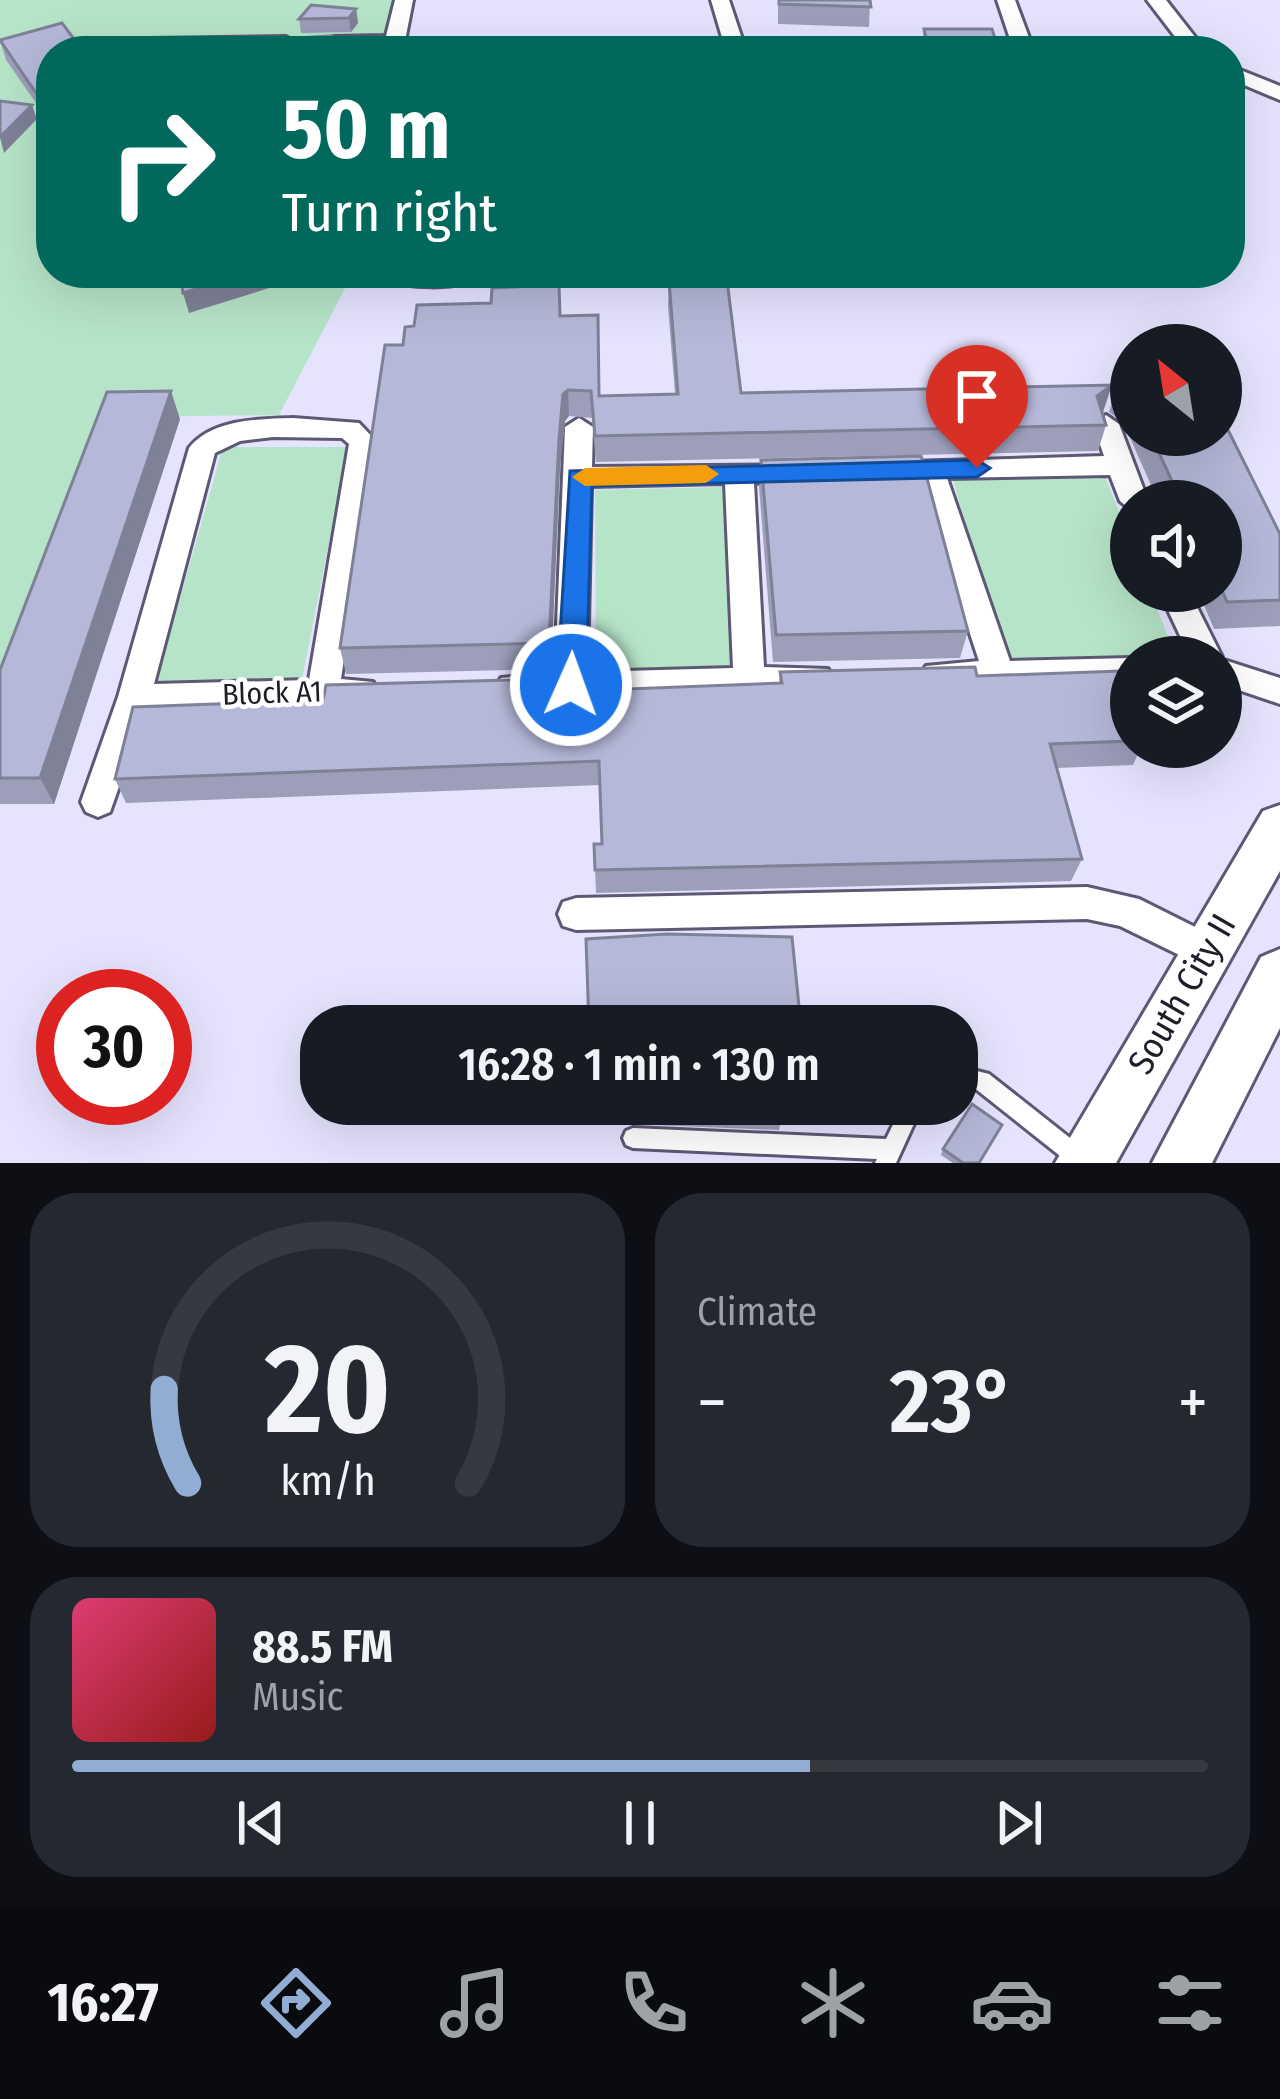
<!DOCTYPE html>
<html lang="en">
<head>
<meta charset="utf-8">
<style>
  body { margin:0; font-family:"Fira Sans Condensed",sans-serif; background:#242831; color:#f1f3f6; height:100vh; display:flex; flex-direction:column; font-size:45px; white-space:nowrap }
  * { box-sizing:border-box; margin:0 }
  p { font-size:39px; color:#9ea1a6 }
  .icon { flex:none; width:66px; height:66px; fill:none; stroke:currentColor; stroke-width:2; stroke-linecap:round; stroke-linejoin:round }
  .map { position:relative; height:1163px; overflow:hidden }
  .sheet { display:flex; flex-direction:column; gap:30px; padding:30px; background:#0d0f14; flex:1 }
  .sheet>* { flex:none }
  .banner { position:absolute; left:36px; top:36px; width:1209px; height:252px; border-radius:48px; box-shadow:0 12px 48px #0002; background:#00695c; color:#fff; overflow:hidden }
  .needle { width:78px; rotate:330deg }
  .buttons { position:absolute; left:1110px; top:324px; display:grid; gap:24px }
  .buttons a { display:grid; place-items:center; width:132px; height:132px; border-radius:50%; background:#171b24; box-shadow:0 12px 48px #0002; font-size:60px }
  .speed { position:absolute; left:36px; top:969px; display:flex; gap:24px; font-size:60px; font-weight:700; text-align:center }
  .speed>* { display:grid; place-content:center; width:156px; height:156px; border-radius:50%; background:#171b24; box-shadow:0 12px 48px #0002; line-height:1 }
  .speed .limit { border:18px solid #d22; background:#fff; color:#111 }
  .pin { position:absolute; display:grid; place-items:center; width:102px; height:102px; color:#fff; margin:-123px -51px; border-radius:50% 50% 50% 0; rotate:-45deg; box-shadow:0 0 12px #0007 }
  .pin .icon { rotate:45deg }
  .me { position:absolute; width:132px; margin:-66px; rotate:2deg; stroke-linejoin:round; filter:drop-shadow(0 0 9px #0008) }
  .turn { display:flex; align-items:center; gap:42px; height:252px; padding:0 48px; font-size:54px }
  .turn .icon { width:156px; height:156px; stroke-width:2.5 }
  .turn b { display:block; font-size:84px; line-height:102px }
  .big { font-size:90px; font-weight:600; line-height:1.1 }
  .sheet .widget { flex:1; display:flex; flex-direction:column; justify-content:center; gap:18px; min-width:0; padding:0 42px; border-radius:48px; background:#242831 }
  .sheet .dial { align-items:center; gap:0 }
  .dial svg { height:312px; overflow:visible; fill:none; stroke:#363941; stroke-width:7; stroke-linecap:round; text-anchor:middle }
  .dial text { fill:#f1f3f6; stroke:none }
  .song { display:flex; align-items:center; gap:36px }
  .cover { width:144px; height:144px; border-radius:18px; background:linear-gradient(135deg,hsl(340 70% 55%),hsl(0 70% 35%)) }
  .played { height:12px; border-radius:6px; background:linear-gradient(90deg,#91add3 65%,#363941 65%) }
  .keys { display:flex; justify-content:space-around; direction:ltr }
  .heat { display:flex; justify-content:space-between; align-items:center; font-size:66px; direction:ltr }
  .sheet .tiles { flex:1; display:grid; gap:30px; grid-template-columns:1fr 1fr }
  .widget:last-child { grid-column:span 2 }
  .trip { position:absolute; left:300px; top:1005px; width:678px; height:120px; border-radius:48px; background:#171b24; box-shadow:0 12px 48px #0002; font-weight:600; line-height:120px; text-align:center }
  .dock { display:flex; height:192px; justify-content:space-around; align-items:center; background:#090b0e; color:#9ea1a6 }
  .dock .icon { width:84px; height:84px }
  .dock .selected { color:#91add3 }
  .dock b { font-size:54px; color:#f1f3f6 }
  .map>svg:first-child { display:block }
  .green { fill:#b6e4c8 }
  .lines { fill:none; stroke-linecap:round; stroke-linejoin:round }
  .lane-casing { stroke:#5d5975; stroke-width:6 }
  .street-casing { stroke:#5d5975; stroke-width:6 }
  .secondary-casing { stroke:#5d5975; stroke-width:6 }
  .lane { fill:#fff; fill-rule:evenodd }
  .street { fill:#fff; fill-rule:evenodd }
  .secondary { fill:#fff; fill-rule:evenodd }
  .wall { fill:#9c9eba }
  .shaded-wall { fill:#7f8197 }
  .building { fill:#b5b8d8; stroke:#7f8197; stroke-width:3 }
  .route { fill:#1a73e8; stroke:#114b97; stroke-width:3 }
  .slow { fill:#f59e0b }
  .labels { text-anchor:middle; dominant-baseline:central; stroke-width:9; stroke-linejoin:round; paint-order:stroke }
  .street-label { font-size:30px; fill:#1e1d29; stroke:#fff }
  .near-street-label { font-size:36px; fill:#1e1d29; stroke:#fff }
</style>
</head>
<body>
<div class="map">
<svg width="1280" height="1163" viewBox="0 0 1280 1163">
  <rect width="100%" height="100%" fill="#e6e3fe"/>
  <g class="green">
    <path d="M0 0H402L397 51H51V273H353L279 415 94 417 153 447 0 731Z"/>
    <path d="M223 447H348L300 689 153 693Z"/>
    <path d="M1105 476 1131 543V591H1150L1176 657 1006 667 953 480Z"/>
    <path d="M723 487 740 675 596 680 595 490Z"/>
  </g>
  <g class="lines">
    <defs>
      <g id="lane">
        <path d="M957 1066 989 1074 1084 1149 1087 1156 1084 1163H1069L977 1090 957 1086Z"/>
        <path d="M903 1104H923L896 1163H875L877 1159 633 1148 626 1145 623 1138 626 1131 633 1128 886 1139Z"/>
      </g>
      <g id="street">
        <path d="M395 0H413L403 51 334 49 324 43 334 37 386 36Z"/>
        <path d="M711 0H729L746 51H726Z"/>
        <path d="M997 0H1015L1034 51H1014Z"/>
        <path d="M1147 0H1166L1206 51H1186Z"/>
        <path d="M148 39 286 37 296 43 286 49H141V41Z"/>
        <path d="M1230 66 1280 86V100L1230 79Z"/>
        <path d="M369 273H485C459 294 403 286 373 278Z"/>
        <path d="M1106 415 1119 424 1148 501H1131V510L1120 501 1110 475 947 478 1010 661 1131 658V682L937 688 926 684 921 675 926 666 979 661 919 479 875 477 871 470 875 463 1104 456 1093 424Z"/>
        <path d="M293 418 359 423 377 442 341 679 373 682 378 691 373 700 146 710 110 812 98 817 86 812 81 802 118 697 189 448C212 419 259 419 293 418ZM273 437 342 438 349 444 309 680 154 684 215 453 240 441Z"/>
        <path d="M579 418 593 427 592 467 811 465 815 472 811 479 754 483 764 667 828 669 833 678 828 687 512 700 501 696 496 687 501 678 555 673 565 427ZM725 483 733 668 587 672 591 486Z"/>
        <path d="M1159 591H1189L1222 657 1221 658 1190 657Z"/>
        <path d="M1221 659 1280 678V704L1221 684Z"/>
        <path d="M1087 887 1139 899 1219 939 1225 951 1219 963 1206 968 1120 926 1087 919 576 930 563 926 558 914 563 902 576 898Z"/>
      </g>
      <g id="secondary">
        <path d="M1280 805V871L1116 1163H1055L1263 811Z"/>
        <path d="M1280 949V1028L1212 1163H1152L1261 957Z"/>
      </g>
    </defs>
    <use href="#lane" class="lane-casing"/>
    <use href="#street" class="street-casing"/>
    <use href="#secondary" class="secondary-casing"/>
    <use href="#lane" class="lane"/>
    <use href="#street" class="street"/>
    <use href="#secondary" class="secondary"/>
  </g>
  <g class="wall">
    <path d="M778 0H870L869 27 778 24Z"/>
    <path d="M356 9 358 23 351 32 301 33 299 19Z"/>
    <path d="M924 29 999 51H921Z"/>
    <path d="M0 40 51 51V106L43 113 6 60Z"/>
    <path d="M669 281 741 393 1102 412 1106 425 1098 451 596 462 592 418 569 416 565 421 560 466 551 669 346 674 340 648 403 345 560 316 600 396 675 394 668 307Z"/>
    <path d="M1131 383V435H1221L1280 534V626L1214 629 1198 591H1221V501H1158L1123 422 1109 412 1118 384Z"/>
    <path d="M180 419 54 804H0V670Z"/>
    <path d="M761 460 968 631 960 658 773 662 759 487Z"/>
    <path d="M780 672 977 676 1131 704V747H1141L1133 765 1057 768 1082 859 1071 881 596 893 594 844H602L600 785 126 803 115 779 323 700 550 679 551 692 779 683Z"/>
    <path d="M632 1104 781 1119 779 1130 632 1124Z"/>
    <path d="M943 1149 979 1163H953L941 1155Z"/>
  </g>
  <g class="shaded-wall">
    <path d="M356 9 358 23 351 32 349 18Z"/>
    <path d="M51 79V106L43 113 36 93Z"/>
    <path d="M32 105 37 119 4 153 0 137Z"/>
    <path d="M248 273H308V276L189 313 183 293Z"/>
    <path d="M1112 385 1103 412 1097 396Z"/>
    <path d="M568 390 569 416 565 421 560 466 551 669 549 643 559 439 563 394Z"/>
    <path d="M171 391 180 419 54 804 40 778Z"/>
  </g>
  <g class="building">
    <path d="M779 0H870L871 7 779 4Z"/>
    <path d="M311 5 356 9 349 18 299 19Z"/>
    <path d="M62 23 83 51H51V79L36 93 0 40Z"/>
    <path d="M924 29H992L999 51H929Z"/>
    <path d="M330 36 326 41 375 42 372 51H245L248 41Z"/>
    <path d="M0 101 32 105 0 137Z"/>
    <path d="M180 273H248L183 293Z"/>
    <path d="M727 280 741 393 1112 385 1097 396 1106 425 595 436 591 391 568 390 563 394 559 439 549 643 340 648 385 345H403L405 327 414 326 417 305 491 303 492 288 559 285 560 316 598 315 599 396 678 394 669 281Z"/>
    <path d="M1131 383V393L1118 384Z"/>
    <path d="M171 391 40 778H0V670L107 392Z"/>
    <path d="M1221 416 1280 534V600L1227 602 1221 588V501H1181L1151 435H1221Z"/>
    <path d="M921 456 968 631 776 635 761 460Z"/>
    <path d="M975 667 977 676 1120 671 1131 704V741L1050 744 1082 859 595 870 594 844H602L599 761 115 779 133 707 323 700 326 685 550 679 549 692 782 683 780 672Z"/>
    <path d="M667 934 792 937 801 1026H589L586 939Z"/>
    <path d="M632 1104H780L781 1119 632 1112Z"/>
    <path d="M972 1104 1002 1125 979 1163H963L943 1149Z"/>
  </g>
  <path class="route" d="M977 460 990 468 977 477 592 486 586 685 581 693H561L557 685 570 471Z"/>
  <path class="slow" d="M706 465 719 474 706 483 585 486 572 477 585 468Z"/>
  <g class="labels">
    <g class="street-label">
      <text transform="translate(272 693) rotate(-2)">Block A1</text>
    </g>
    <g class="near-street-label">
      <text transform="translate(1182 994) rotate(-60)">South City II</text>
    </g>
  </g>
</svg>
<div class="buttons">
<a><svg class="needle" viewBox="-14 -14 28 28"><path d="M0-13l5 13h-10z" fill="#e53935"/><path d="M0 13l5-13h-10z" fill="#9ea1a6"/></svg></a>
<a><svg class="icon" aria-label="sound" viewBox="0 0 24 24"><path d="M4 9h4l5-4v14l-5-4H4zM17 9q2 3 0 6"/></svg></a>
<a><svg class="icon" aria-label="layers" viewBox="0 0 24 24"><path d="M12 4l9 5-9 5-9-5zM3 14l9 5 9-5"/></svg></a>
</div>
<div class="speed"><div class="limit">30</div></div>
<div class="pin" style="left:977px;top:468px;background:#d93025"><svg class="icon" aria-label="arrive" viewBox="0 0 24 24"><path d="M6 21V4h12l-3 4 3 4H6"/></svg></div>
<svg class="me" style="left:571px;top:685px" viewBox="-20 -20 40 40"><circle r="17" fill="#1a73e8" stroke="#fff" stroke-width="3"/><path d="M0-11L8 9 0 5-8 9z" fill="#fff"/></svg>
<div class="trip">16:28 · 1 min · 130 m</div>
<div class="banner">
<div class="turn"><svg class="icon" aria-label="right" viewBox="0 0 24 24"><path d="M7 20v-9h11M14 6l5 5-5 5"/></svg><div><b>50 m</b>Turn right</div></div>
</div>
</div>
<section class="sheet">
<div class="tiles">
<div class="widget dial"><svg viewBox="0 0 100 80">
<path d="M14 69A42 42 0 1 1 86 69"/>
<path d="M14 69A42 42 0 0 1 8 45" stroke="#91add3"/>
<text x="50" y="56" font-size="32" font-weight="700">20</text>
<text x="50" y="72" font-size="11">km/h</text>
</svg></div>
<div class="widget"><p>Climate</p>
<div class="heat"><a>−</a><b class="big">23°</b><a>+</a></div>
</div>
<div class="widget">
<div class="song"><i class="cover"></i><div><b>88.5 FM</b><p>Music</p></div></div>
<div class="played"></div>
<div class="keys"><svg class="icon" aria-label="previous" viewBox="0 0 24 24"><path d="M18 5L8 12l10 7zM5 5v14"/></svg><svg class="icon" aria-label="pause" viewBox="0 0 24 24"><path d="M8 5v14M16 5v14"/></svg><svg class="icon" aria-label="next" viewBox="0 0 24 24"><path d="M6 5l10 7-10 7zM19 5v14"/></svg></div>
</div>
</div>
</section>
<nav class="dock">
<b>16:27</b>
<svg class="icon selected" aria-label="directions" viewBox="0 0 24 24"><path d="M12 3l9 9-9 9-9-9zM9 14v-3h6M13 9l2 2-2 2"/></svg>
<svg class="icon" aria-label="music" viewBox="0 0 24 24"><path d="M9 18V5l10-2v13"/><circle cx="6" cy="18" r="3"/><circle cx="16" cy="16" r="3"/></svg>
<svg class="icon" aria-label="phone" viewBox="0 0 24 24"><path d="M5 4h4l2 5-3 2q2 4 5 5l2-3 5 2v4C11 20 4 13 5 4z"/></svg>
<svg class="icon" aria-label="climate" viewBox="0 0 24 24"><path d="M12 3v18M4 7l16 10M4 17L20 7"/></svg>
<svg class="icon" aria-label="car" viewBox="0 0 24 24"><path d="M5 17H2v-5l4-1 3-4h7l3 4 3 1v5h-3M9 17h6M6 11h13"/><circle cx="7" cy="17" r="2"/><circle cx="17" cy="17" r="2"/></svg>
<svg class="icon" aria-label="filters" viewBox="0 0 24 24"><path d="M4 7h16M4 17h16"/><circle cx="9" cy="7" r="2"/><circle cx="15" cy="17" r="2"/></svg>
</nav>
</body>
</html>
